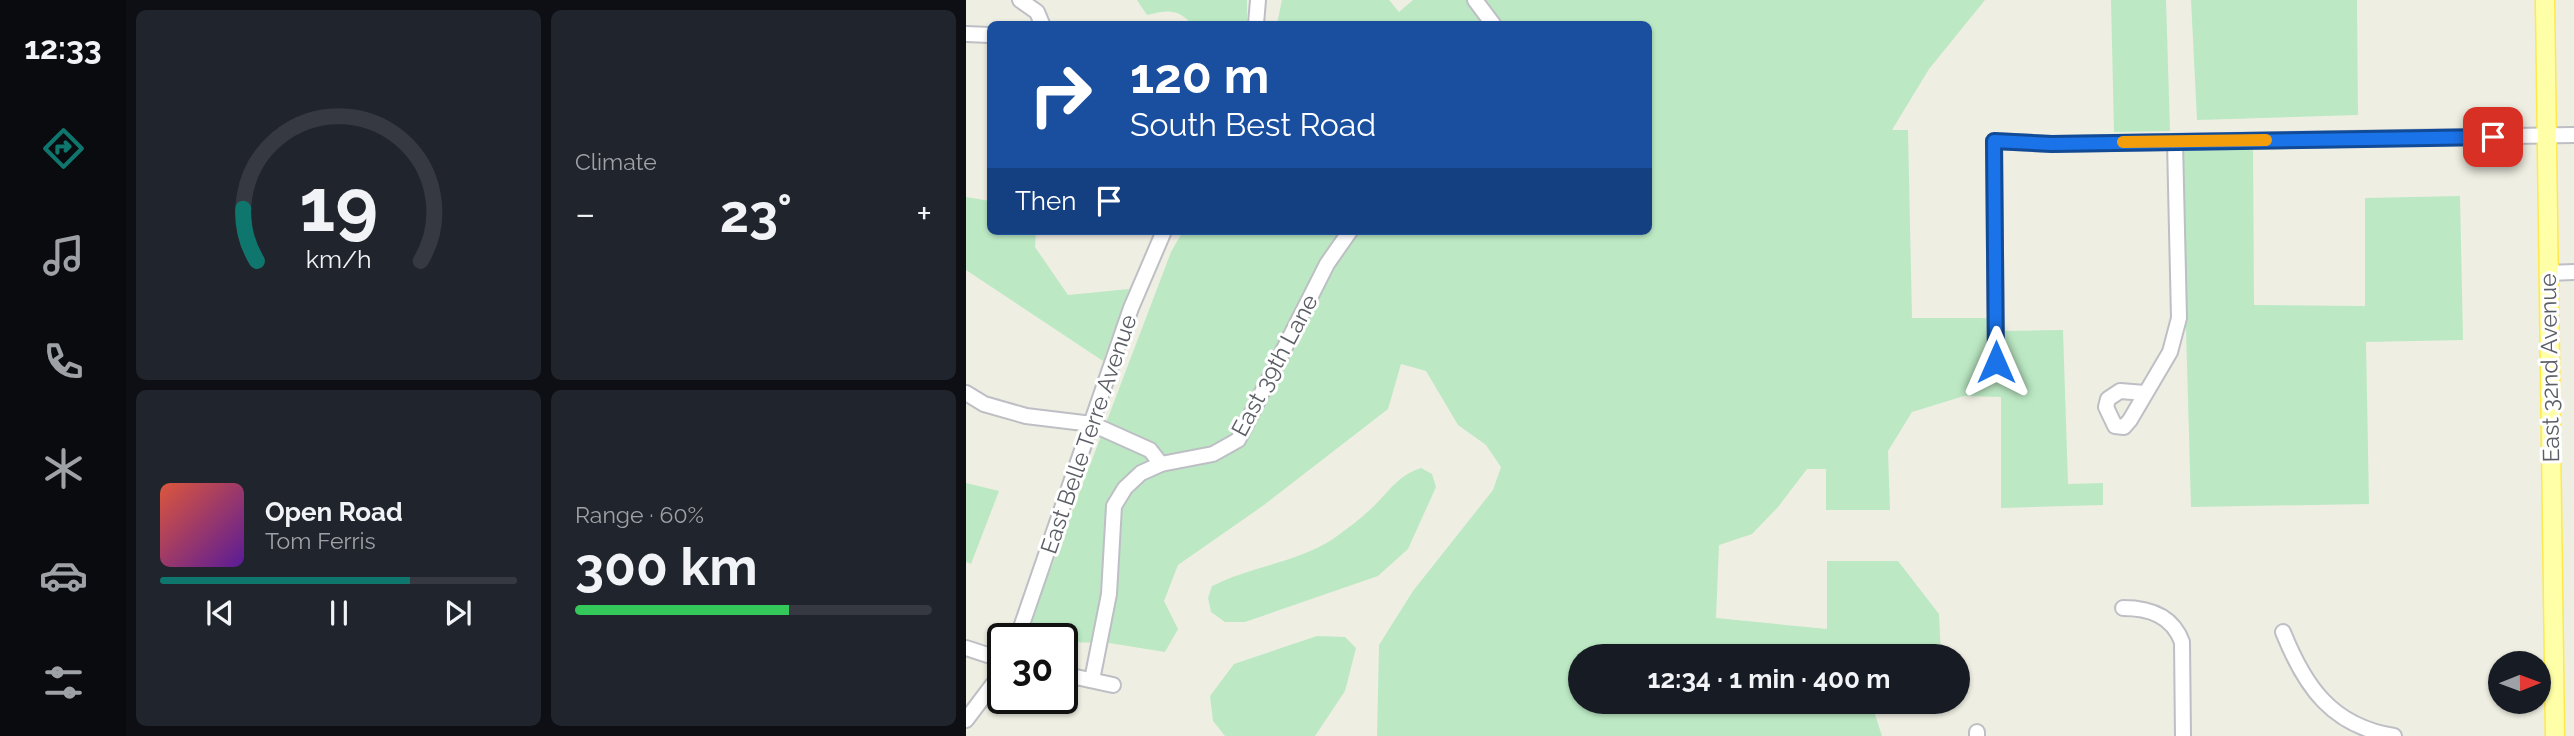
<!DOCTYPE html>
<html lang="en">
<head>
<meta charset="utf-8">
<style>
  body { margin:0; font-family:Raleway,sans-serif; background:#20242c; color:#f1f3f6; height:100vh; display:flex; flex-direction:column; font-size:26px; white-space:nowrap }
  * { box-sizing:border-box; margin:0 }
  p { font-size:23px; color:#9ea1a6 }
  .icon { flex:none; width:38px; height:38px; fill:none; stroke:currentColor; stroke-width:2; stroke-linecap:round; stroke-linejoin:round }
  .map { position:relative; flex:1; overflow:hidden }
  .details { display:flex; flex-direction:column; gap:10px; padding:10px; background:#0d0f14; width:840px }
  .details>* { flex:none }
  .banner { position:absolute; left:21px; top:21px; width:665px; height:214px; border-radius:10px; box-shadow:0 2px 5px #0004; background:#1a4fa0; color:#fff; overflow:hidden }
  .needle { width:46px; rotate:89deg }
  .fabs { position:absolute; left:1522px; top:651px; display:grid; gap:14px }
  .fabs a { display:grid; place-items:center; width:63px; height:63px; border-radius:50%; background:#171b24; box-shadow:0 2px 5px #0004; font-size:35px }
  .speed { position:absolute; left:21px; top:623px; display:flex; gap:14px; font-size:35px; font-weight:700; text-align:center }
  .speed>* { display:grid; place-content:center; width:91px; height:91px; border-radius:50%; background:#171b24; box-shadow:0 2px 5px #0004; line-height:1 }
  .speed .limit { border:4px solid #111; border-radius:10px; background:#fff; color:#111 }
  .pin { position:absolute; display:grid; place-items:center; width:60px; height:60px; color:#fff; margin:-30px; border-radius:14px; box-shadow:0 4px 10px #0006 }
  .me { position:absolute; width:77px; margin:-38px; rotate:0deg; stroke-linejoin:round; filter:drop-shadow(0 0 5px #0008) }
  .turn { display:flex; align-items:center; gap:24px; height:147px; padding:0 28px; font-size:32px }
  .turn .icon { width:91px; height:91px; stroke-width:2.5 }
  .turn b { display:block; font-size:49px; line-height:60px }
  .then { display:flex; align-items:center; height:66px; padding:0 28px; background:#0003; gap:14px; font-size:26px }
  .big { font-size:52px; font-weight:700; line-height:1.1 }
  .details .card { flex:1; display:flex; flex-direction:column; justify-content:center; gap:10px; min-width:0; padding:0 24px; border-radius:10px; background:#20242c }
  .details .dial { align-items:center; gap:0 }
  .dial svg { height:182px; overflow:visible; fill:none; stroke:#363941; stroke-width:7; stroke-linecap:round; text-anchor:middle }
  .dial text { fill:#f1f3f6; stroke:none }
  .song { display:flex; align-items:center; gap:21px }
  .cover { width:84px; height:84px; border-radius:10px; background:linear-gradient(135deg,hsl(10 70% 55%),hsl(270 70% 35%)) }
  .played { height:7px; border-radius:4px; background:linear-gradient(90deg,#0f766e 70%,#363941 70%) }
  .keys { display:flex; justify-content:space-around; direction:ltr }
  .heat { display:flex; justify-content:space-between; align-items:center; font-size:38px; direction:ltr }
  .charge { height:10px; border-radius:5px; background:linear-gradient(90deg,#34c759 60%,#363941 0) }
  .details .tiles { flex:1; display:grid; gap:10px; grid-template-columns:repeat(2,1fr) }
  .trip { position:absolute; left:602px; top:644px; width:402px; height:70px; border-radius:35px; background:#171b24; box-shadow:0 2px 5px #0004; font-weight:700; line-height:70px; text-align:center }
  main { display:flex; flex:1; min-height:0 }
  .tabs { display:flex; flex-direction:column; width:126px; justify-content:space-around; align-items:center; background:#090b0e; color:#9ea1a6 }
  .tabs .icon { width:49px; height:49px }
  .tabs .current { color:#0f766e }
  .tabs b { font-size:32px; color:#f1f3f6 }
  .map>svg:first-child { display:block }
  .green { fill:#bce9c4 }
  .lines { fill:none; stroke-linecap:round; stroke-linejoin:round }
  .minor-casing { stroke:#bdbfc5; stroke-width:18 }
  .major-casing { stroke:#ffe94c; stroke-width:21 }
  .minor { stroke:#fff; stroke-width:14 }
  .major { stroke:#ffffa8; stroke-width:18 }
  .route-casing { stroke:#114b97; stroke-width:18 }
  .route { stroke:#1a73e8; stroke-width:12 }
  .slow { stroke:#f59e0b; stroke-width:12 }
  .labels { text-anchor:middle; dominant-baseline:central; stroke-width:6; stroke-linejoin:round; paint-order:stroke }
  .street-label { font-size:23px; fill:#5b5e65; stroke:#fff }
</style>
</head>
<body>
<main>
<nav class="tabs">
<b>12:33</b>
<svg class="icon current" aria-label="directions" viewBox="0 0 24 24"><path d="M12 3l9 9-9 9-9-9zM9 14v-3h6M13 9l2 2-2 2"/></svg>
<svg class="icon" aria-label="music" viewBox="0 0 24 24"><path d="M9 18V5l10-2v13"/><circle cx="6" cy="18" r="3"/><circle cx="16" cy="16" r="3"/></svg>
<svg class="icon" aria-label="phone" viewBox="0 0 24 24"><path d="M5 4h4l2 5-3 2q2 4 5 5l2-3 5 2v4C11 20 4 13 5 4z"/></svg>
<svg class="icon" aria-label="climate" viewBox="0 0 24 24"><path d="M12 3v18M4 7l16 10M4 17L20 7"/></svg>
<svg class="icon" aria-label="car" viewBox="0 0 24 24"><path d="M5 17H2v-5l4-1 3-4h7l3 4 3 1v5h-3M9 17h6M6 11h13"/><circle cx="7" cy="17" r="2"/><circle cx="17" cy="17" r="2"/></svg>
<svg class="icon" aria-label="filters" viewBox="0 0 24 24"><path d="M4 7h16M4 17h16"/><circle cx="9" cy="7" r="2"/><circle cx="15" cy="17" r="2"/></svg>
</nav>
<section class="details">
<div class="tiles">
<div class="card dial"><svg viewBox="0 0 100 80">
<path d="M14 69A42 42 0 1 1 86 69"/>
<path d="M14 69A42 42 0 0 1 8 46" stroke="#0f766e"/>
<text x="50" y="56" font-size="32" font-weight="700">19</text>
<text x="50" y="72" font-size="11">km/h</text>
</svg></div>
<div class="card"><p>Climate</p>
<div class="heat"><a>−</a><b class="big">23°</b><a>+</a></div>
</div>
<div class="card">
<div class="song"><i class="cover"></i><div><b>Open Road</b><p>Tom Ferris</p></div></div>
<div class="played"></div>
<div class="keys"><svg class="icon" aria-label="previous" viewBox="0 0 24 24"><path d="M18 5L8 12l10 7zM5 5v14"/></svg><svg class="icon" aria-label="pause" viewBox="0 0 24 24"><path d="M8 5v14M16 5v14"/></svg><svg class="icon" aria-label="next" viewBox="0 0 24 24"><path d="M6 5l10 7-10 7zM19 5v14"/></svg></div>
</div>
<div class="card"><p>Range · 60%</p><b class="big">300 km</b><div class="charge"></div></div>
</div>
</section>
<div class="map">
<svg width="1608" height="736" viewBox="0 0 1608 736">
  <rect width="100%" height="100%" fill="#efeee2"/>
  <g class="green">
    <path d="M171 0H281V24H226C211 8 201 10 181 15Z"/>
    <path d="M316 0H423L433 12 447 0H503L519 24H311Z"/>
    <path d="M520 0H1019L963 69 926 130H942L946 318H1035L1036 331 1097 330 1102 484 1137 483V505L1035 508V397L998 396 946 412 922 451 924 510H860V469H841L812 507 786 534 753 545 750 618 861 629V561H932L973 614 975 656H614V702H905L916 736H411L413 645 447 591 527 490 535 467 520 445 492 425 460 371 435 364 422 409 298 505 212 565 198 601 212 629 199 652 143 643 96 642V639L59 636 205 252 217 231H682V24H537Z"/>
    <path d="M1145 0H1200L1204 131 1148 132Z"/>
    <path d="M1225 0H1391L1392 115 1231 120Z"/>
    <path d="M1215 149 1287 150 1288 305 1399 306V198L1494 196 1497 340 1400 342 1403 504 1225 507Z"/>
    <path d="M0 197 24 201V231H70L69 247 102 295 163 289 137 361 0 270Z"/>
    <path d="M455 468 466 474 470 487 442 549 412 576 279 622H259L245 612 242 598 246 586C285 566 330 563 367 539 381 529 397 517 409 505 425 489 433 475 455 468Z"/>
    <path d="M0 483 33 491 5 564 0 562Z"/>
    <path d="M351 636 379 637 390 648 379 691 349 736H259L247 721 244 696 268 664Z"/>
  </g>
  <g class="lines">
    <defs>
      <g id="minor">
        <path d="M54 0 71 12 76 24"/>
        <path d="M509 0 527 24"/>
        <path d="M290 24 292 0"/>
        <path d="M0 34 24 35"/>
        <path d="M1582 273 1608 272"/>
        <path d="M1030 362 1028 141 1086 144 1608 135"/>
        <path d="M0 393 18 404 60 416 126 424 184 450 195 464"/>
        <path d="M1179 393 1154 391 1142 399 1140 407 1149 426 1158 427 1164 420 1204 352 1213 318 1209 142"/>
        <path d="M1157 608C1183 608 1206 615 1216 642L1217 736"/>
        <path d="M1317 632C1339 687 1366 726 1428 736"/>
        <path d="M51 639 165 308 198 231"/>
        <path d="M0 648 37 660"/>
        <path d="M96 674 147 685"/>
        <path d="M126 680 143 594 148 506 159 488 175 473 195 464 247 454 272 440 361 264 384 231"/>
        <path d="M0 720 37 671"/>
        <path d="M1011 732V736"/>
      </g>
      <path id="major" d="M1579 0 1589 736"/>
    </defs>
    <use href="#minor" class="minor-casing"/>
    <use href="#major" class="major-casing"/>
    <use href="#minor" class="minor"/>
    <use href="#major" class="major"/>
  </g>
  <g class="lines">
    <defs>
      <path id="route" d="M1030 362 1028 141 1086 144 1527 137"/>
    </defs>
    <use href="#route" class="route-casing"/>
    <use href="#route" class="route"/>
    <path class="slow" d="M1157 142 1300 140"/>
  </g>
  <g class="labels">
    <g class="street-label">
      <text transform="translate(308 365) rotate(-62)">East 39th Lane</text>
      <text transform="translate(1583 368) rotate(-91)">East 32nd Avenue</text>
      <text transform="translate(122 434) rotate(-71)">East Belle Terre Avenue</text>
    </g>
  </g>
</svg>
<div class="fabs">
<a><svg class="needle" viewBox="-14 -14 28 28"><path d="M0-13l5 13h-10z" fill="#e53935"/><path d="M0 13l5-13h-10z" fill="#9ea1a6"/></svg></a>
</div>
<div class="speed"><div class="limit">30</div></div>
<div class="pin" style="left:1527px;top:137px;background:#d93025"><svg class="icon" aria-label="arrive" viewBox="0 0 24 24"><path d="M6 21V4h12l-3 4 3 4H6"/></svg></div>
<svg class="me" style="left:1030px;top:362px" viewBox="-20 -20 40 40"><path d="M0-17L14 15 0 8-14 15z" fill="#1a73e8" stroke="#fff" stroke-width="4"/></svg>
<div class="trip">12:34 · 1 min · 400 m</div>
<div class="banner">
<div class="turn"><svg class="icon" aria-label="right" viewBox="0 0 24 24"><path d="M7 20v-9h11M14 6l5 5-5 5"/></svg><div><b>120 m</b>South Best Road</div></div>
<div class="then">Then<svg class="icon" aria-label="arrive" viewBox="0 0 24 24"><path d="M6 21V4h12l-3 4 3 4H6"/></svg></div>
</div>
</div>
</main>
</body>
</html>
